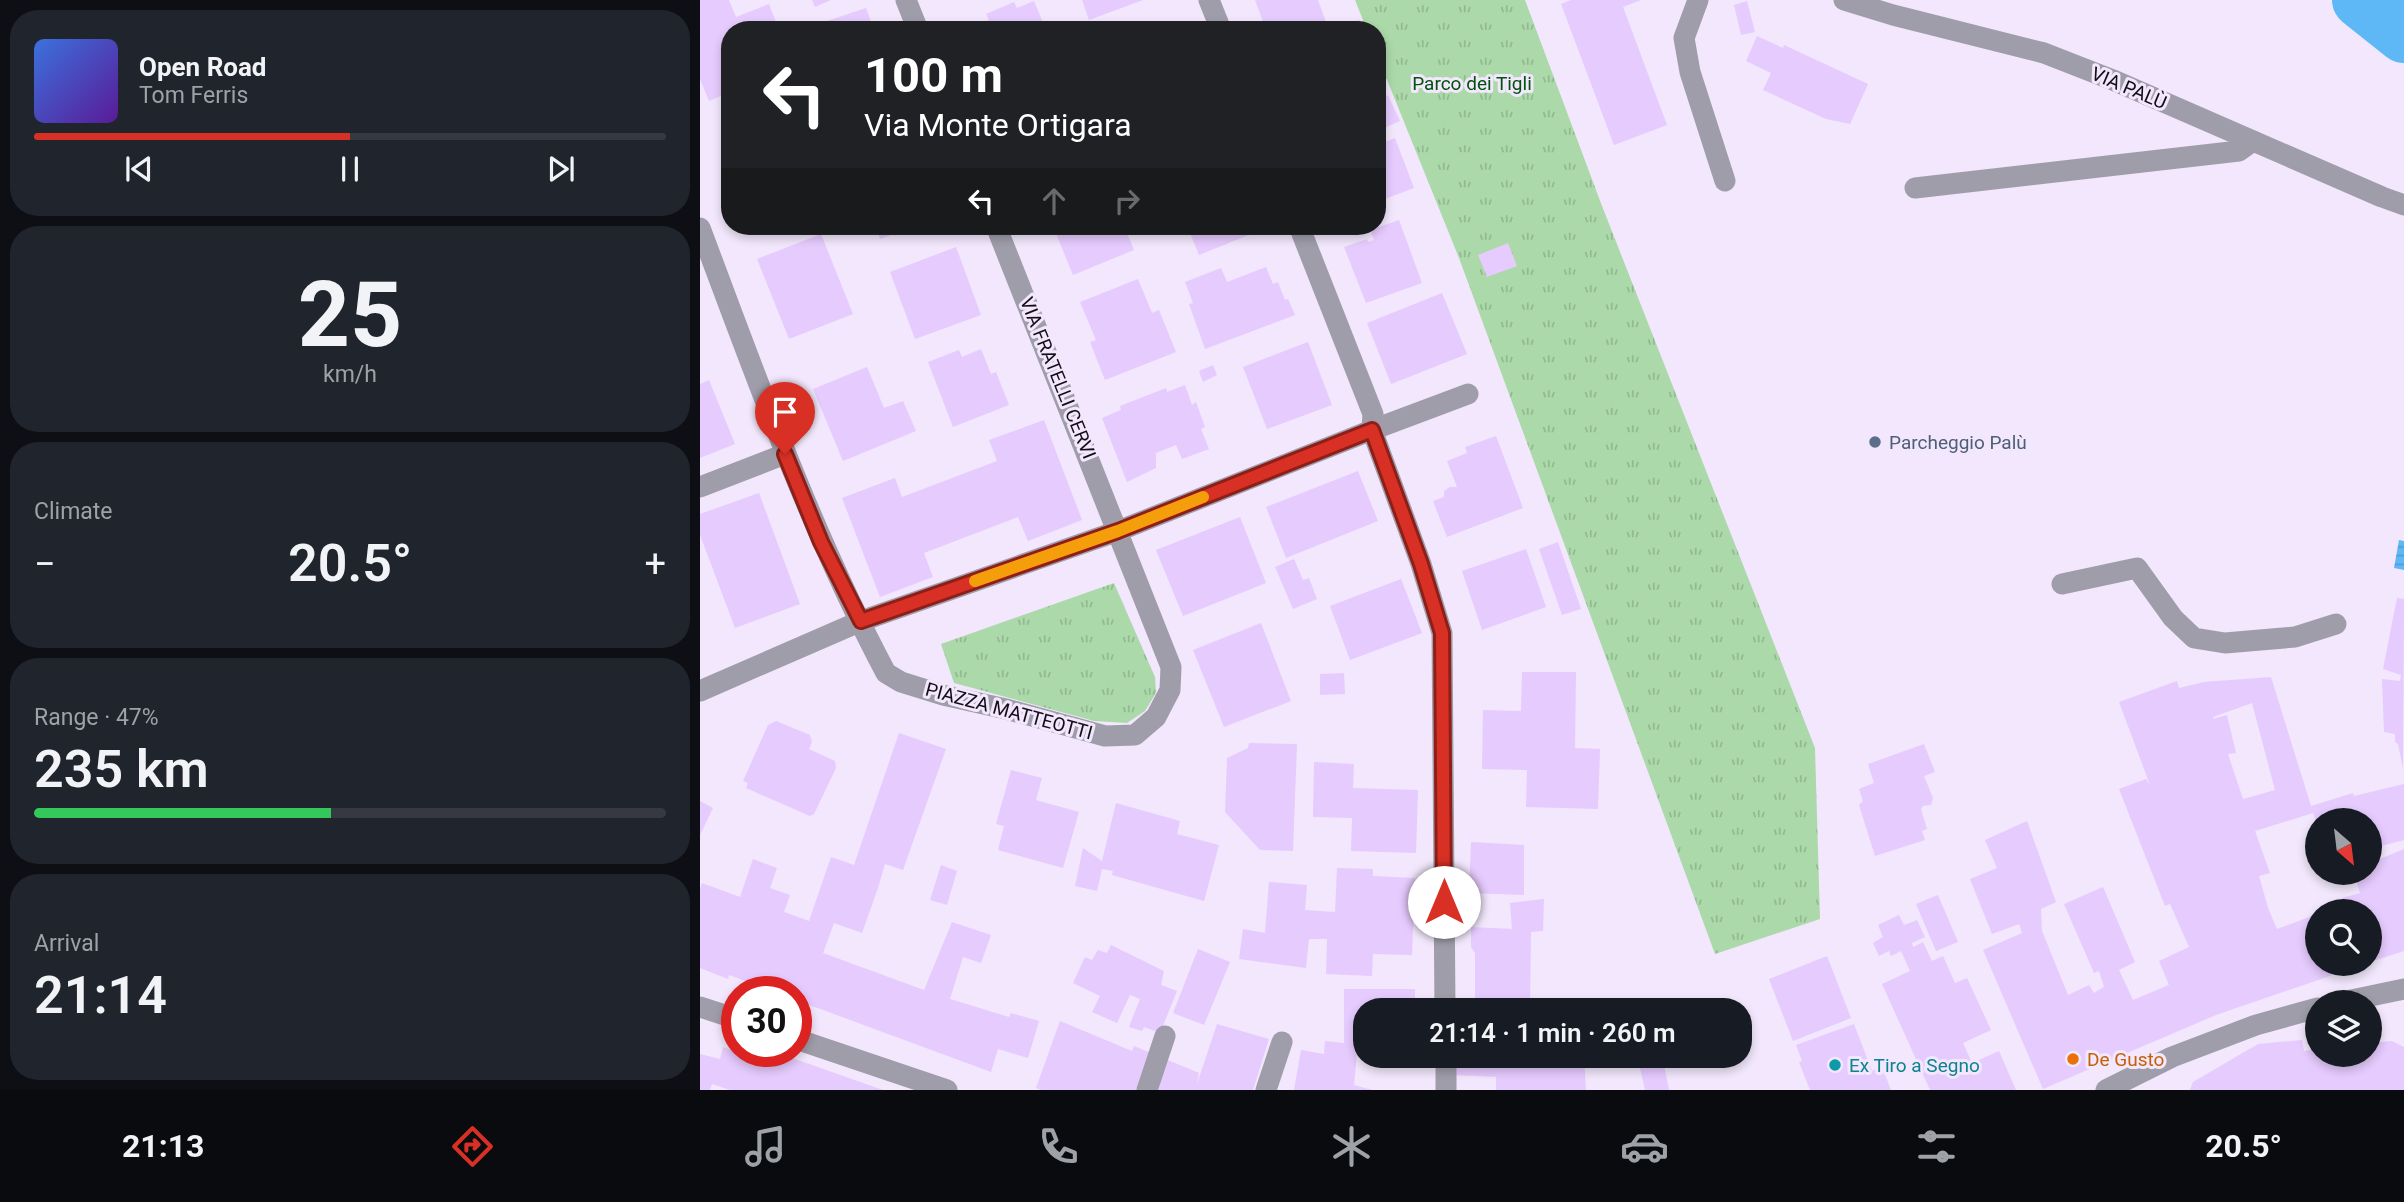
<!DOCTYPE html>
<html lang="en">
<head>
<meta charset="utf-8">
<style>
  body { margin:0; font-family:Roboto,sans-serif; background:#20242c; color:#f1f3f6; height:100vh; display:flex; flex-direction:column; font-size:26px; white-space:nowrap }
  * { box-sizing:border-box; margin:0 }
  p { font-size:23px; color:#9ea1a6 }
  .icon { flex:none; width:38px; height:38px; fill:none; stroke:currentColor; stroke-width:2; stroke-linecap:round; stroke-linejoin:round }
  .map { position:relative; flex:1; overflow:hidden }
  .side { display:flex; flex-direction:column; gap:10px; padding:10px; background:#0d0f14; width:700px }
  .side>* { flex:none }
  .banner { position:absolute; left:21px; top:21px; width:665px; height:214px; border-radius:28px; box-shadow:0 4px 10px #0003; background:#202124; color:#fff; overflow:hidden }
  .needle { width:46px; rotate:152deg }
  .fabs { position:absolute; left:1605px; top:808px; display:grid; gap:14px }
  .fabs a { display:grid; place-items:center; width:77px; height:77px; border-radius:50%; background:#171b24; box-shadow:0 4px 10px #0003; font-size:35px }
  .speed { position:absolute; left:21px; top:976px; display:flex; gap:14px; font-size:35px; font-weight:700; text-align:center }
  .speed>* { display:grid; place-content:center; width:91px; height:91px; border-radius:50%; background:#171b24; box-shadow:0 4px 10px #0003; line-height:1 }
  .speed .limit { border:10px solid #d22; background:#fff; color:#111 }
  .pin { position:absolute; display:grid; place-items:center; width:60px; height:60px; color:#fff; margin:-72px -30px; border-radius:50% 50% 50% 0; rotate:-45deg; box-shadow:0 0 7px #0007 }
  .pin .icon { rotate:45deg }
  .me { position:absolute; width:77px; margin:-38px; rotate:0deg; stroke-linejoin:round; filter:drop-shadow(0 0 5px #0008) }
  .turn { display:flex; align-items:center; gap:24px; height:147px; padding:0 28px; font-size:32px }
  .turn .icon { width:91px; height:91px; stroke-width:2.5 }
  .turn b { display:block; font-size:49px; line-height:60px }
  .lanes { display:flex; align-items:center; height:66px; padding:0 28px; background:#0003; justify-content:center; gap:35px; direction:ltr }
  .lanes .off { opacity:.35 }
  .big { font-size:52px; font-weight:600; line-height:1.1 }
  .side .tile { flex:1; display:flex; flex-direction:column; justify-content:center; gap:10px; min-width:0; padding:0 24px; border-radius:28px; background:#20242c }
  .side .dial { align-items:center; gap:0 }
  .dial b { font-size:91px; line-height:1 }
  .song { display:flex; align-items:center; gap:21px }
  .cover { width:84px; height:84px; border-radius:10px; background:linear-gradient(135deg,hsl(220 70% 55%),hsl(270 70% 35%)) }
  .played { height:7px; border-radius:4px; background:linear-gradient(90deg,#d93025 50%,#363941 50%) }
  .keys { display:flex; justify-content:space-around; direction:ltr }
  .heat { display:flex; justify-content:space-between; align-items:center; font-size:38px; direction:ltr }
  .charge { height:10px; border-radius:5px; background:linear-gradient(90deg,#34c759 47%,#363941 0) }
  .trip { position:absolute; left:653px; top:998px; width:399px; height:70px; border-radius:28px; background:#171b24; box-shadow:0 4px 10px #0003; font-weight:600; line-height:70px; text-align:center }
  .tab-bar { display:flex; height:112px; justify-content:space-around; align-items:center; background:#090b0e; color:#9ea1a6 }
  .tab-bar .icon { width:49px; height:49px }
  .tab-bar .current { color:#d93025 }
  .tab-bar b { font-size:32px; color:#f1f3f6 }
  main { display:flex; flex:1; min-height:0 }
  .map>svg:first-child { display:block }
  .grass { fill:url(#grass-tufts) }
  .water { fill:url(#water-rules) }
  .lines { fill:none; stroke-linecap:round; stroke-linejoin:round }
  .river { stroke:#5fb8f6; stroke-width:56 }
  .building { fill:#e6cbfe; fill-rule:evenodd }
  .minor { stroke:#9f9da9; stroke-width:21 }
  .route-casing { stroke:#8d1f18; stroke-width:18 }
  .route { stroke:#d93025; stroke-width:12 }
  .slow { stroke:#f59e0b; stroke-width:12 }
  .service-dot { fill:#5c6f8a; stroke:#f2e7fc; stroke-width:2.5 }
  .food-dot { fill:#e8710a; stroke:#f2e7fc; stroke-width:2.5 }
  .culture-dot { fill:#0f9aa8; stroke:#f2e7fc; stroke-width:2.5 }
  .labels { text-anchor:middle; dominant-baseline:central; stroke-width:6; stroke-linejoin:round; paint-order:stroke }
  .park-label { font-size:19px; fill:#01520b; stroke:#f2e7fc }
  .street-label { font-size:19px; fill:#120e16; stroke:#f2e7fc }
  .service-label { font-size:19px; fill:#4e5e75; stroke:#f2e7fc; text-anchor:start }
  .food-label { font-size:19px; fill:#c56008; stroke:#f2e7fc; text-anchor:start }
  .culture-label { font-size:19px; fill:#0d838f; stroke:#f2e7fc; text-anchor:start }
</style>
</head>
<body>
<main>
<section class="side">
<div class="tile">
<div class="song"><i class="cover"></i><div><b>Open Road</b><p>Tom Ferris</p></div></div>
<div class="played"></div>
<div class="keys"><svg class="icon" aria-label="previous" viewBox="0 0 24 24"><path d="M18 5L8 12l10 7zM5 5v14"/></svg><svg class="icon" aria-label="pause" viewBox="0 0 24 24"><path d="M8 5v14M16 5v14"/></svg><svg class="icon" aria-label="next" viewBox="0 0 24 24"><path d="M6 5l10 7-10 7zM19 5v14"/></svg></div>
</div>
<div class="tile dial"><b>25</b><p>km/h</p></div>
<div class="tile"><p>Climate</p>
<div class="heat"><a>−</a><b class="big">20.5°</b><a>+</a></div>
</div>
<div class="tile"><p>Range · 47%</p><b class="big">235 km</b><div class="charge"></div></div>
<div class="tile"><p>Arrival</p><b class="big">21:14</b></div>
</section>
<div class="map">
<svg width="1704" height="1090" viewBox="0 0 1704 1090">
  <defs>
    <pattern id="grass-tufts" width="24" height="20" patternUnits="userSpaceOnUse" patternTransform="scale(1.75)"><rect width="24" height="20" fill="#abd9a9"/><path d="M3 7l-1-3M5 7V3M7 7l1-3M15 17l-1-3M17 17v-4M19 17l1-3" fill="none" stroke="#92b991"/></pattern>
    <pattern id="water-rules" width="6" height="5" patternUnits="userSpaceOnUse" patternTransform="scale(1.75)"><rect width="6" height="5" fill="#5fb8f6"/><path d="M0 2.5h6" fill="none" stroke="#529dd2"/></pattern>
  </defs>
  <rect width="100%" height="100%" fill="#f2e7fc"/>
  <g class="grass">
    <path d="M655 0H825L902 206 1115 748 1120 919 1015 954 759 258 677 55V30H667Z"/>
    <path d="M414 583 455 677 456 693 445 711 427 723 394 721 254 683 241 644Z"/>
  </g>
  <path class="water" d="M1699 540 1704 541V570L1694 568Z"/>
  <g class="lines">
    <path class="river" d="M1660 0 1704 35"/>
  </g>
  <g class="building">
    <path d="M0 0H29L36 17 69 4 79 30H30V92L9 101 0 79Z"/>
    <path d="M112 0H131L115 7Z"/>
    <path d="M382 0H443L389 20Z"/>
    <path d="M555 0H618L626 22 607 30H566Z"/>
    <path d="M871 0H941L923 7 967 125 914 145 861 4Z"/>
    <path d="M334 1 346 30H270L269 27 289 20 286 14 314 2 317 8Z"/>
    <path d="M1047 1 1055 32 1041 35 1034 5Z"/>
    <path d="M166 8 174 30H120L118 24Z"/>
    <path d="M660 20 663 30H649L647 24Z"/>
    <path d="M99 23 102 30H80V29Z"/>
    <path d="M1057 36 1083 48 1084 45 1168 84 1150 124 1126 119 1063 90 1071 73 1046 61Z"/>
    <path d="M688 95 700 121 677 131V100Z"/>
    <path d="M30 133V154L22 136Z"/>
    <path d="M695 138 714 188 677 202V145Z"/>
    <path d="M699 220 722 283 666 303 644 247 667 239 668 242 674 240 670 230Z"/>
    <path d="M176 226H215L180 239Z"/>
    <path d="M353 226H424L434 250 373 275Z"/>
    <path d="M487 226H554L556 232 499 255Z"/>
    <path d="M121 234 153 314 89 339 57 259Z"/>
    <path d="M808 243 817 266 787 277 778 255Z"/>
    <path d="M256 247 281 315 215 339 190 272Z"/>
    <path d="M566 267 573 284 578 282 585 300 588 299 595 315 505 349 489 304 493 303 485 282 521 268 527 282Z"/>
    <path d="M438 279 452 313 459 310 476 352 405 380 390 342 396 340 380 302Z"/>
    <path d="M742 293 767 354 691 384 667 323Z"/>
    <path d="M608 342 632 405 567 429 543 367Z"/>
    <path d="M281 349 291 374 296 372 309 405 253 427 228 362 259 350 262 357Z"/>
    <path d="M513 365 517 375 503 382 499 371Z"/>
    <path d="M167 367 184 408 203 401 216 431 143 461 113 389Z"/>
    <path d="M9 380 35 444 0 458V384Z"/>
    <path d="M485 385 492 405 496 402 505 427 501 429 509 449 482 459 476 445 456 453V468L427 482 402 418 421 410 420 406 466 388 467 392Z"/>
    <path d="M344 420 382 520 328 541 318 517 224 553 233 577 180 597 142 498 195 478 202 497 297 461 289 440Z"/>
    <path d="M796 436 823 508 747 537 733 501 744 497V491L750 487H757L747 461 767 453 765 447Z"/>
    <path d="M658 471 678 521 586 558 566 507Z"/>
    <path d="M59 493 100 604 35 628 0 535V514Z"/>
    <path d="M540 517 566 583 483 616 456 550Z"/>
    <path d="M858 542 881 609 862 615 839 549Z"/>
    <path d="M826 549 846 607 782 630 762 571Z"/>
    <path d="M594 559 603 580 609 578 617 599 593 609 575 567Z"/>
    <path d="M701 579 722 633 650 660 630 606Z"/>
    <path d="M1697 598 1704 599 1703 768 1698 744 1695 742V734L1684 732 1682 679 1700 681 1701 675 1683 669Z"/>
    <path d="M561 623 591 701 524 727 493 650Z"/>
    <path d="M822 672H876L875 748 900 749 898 809 826 807 827 770 782 769 783 710 821 711Z"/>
    <path d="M644 673 645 694 620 695V674Z"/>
    <path d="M1571 677 1611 806 1653 793 1654 796 1704 784V840L1670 849V821H1616L1613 813 1555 831 1570 873 1559 876 1568 908 1577 929 1617 914V964L1662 965 1516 1015 1343 1089 1283 950 1322 933 1319 924 1292 934 1270 879 1297 868 1285 840 1327 821 1356 902 1341 909 1342 931 1368 995 1389 985 1394 993 1404 987 1399 971 1394 973 1364 904 1403 887 1435 962 1419 970 1433 1000 1469 985 1459 961 1489 947 1470 904 1465 906 1419 789 1446 779 1450 785 1419 702 1477 681 1479 688 1504 682ZM1552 703 1575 790 1543 799 1528 754 1536 753 1527 715 1513 719V717Z"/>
    <path d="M76 721 110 735 112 742 109 749 135 761 136 768 114 814 110 816 46 788 48 783 43 781 68 725Z"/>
    <path d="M199 733 246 749 203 870 185 864 178 888 162 933 134 923 123 953 224 990 252 922 291 935 281 963 263 957 250 999 309 1017 311 1013 339 1021 328 1058 298 1049 291 1072 96 1000V992H76L29 975 28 979 0 968V889L2 883 40 897 53 859 77 868 70 888 90 895 84 912 109 921 131 857 154 865Z"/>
    <path d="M549 743 597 744 593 851 560 850 525 812 527 758 548 748Z"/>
    <path d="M1224 744 1235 772 1224 776 1233 798 1231 805 1223 806 1221 809 1227 829 1222 831 1225 840 1175 856 1159 805 1163 801 1159 789 1174 783 1168 764Z"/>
    <path d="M614 762 654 764 653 788 718 790 716 853 651 851 652 818 613 817Z"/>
    <path d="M311 770 342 778 336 800 379 812 363 868 298 850 304 826 296 824Z"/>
    <path d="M0 801 13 808 0 835Z"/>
    <path d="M416 803 480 821 477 834 519 845 504 901 412 875 413 871 402 869 397 891 375 886 383 848 402 861Z"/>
    <path d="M771 842 824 845V895L769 893Z"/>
    <path d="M1704 849V951L1670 962V912H1624L1645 904 1642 898 1660 893 1657 883 1666 878 1664 873H1670V863Z"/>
    <path d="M241 865 257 871 247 905 230 900Z"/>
    <path d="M637 868 673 869V876L715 878 712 955 673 954 672 976 626 974 627 939H609L606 968 539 959 543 929 565 933 569 882 607 885 605 910 635 912Z"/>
    <path d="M1238 895 1258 942 1236 951 1216 904Z"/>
    <path d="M844 899 843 931 831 932 830 1010H775V953L771 947V927L812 929 810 903Z"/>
    <path d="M1199 915 1204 925 1217 920 1225 937 1212 943 1213 947 1223 942 1232 961 1243 956 1255 983 1267 978 1291 1030 1263 1043 1272 1063 1299 1051 1316 1090H1230L1182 984 1210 971 1201 951 1191 956 1189 951 1179 956 1173 943 1183 937 1178 925Z"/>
    <path d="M411 945 464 971 461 985 477 991 460 1033 444 1027 442 1031 429 1027 440 999 430 995 417 1023 392 1012 400 996 373 983 385 957 392 960 398 950 407 953Z"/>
    <path d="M498 949 530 962 504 1025 473 1013Z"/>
    <path d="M1127 956 1151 1018 1093 1041 1069 979Z"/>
    <path d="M644 989H715V1010H665V1054H657L654 1085 672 1090H594L601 1050 624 1054 625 1041 644 1043Z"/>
    <path d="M360 1021 432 1051 434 1046 499 1073 497 1084 517 1024 569 1039 553 1090H341L336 1088Z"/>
    <path d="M1154 1024 1172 1071 1182 1067 1191 1090H1110L1099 1062 1102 1061 1096 1045Z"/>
    <path d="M1602 1040 1604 1051 1617 1049V1055H1670V1043L1692 1041 1704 1047V1090H1490L1493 1082 1558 1044Z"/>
    <path d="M23 1047 42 1054V1052H75L183 1090H30L12 1084 10 1090H0V1054L20 1059Z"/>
    <path d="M753 1055H884L886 1090H796V1077L752 1075Z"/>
    <path d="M937 1055H962L969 1090H945Z"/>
  </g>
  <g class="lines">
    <g class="minor">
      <path d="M206 0 218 30"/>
      <path d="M509 0 521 30"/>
      <path d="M998 0 984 38 990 72 1025 181"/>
      <path d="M1144 0 1193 15 1344 53 1413 80 1682 197 1704 205"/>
      <path d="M1215 188 1539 151 1553 141"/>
      <path d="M599 226 673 414 672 430 721 564 742 633 745 1010"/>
      <path d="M0 228C57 379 110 530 186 673L201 682 243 695 306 709 405 736 435 735 456 717 470 690 471 667 296 226"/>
      <path d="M0 487 85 454"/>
      <path d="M1362 584 1437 568 1473 618 1494 638 1525 643 1595 637 1636 624"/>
      <path d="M0 691 161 621 418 531 672 430 768 394"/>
      <path d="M1637 1003 1704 989"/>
      <path d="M0 1007 37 1019"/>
      <path d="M96 1039 247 1090"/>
      <path d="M746 1055V1090"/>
      <path d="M447 1090 465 1036"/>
      <path d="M566 1090 582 1042"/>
      <path d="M1406 1090 1472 1057 1556 1025 1617 1008"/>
    </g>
  </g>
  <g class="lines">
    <defs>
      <path id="route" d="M85 454 121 542 161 621 418 531 672 430 721 564 742 633 744 902"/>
    </defs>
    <use href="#route" class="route-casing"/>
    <use href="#route" class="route"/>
    <path class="slow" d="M275 581 418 531 503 497"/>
  </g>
  <circle class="service-dot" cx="1175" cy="442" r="7"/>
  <circle class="food-dot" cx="1373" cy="1059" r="7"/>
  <circle class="culture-dot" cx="1135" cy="1065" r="7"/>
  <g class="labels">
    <g class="park-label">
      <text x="772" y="83">Parco dei Tigli</text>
    </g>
    <g class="street-label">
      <text transform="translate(1429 88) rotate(23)">VIA PALÙ</text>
      <text transform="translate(358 378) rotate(68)">VIA FRATELLI CERVI</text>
      <text transform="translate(309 711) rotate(15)">PIAZZA MATTEOTTI</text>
    </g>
    <g class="service-label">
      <text x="1189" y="442">Parcheggio Palù</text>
    </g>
    <g class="food-label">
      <text x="1387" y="1059">De Gusto</text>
    </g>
    <g class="culture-label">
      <text x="1149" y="1065">Ex Tiro a Segno</text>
    </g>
  </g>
</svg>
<div class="fabs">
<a><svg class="needle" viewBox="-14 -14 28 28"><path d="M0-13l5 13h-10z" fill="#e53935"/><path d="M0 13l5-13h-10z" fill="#9ea1a6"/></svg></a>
<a><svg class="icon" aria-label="search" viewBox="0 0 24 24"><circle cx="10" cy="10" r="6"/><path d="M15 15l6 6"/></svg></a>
<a><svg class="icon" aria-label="layers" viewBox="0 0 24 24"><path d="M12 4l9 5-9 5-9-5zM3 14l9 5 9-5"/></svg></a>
</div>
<div class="speed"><div class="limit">30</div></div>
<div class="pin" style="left:85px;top:454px;background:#d93025"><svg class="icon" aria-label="arrive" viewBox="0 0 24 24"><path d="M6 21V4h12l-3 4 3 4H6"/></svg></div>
<svg class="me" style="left:744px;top:902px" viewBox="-20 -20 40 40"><circle r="19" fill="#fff"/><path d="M0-13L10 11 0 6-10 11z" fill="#d93025"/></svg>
<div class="trip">21:14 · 1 min · 260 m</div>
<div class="banner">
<div class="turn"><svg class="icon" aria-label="left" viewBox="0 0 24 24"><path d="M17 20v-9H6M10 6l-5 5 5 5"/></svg><div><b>100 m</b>Via Monte Ortigara</div></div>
<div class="lanes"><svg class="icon" aria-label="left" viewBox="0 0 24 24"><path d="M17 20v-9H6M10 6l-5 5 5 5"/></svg><svg class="icon off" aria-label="ahead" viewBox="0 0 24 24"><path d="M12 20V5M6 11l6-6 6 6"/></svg><svg class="icon off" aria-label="right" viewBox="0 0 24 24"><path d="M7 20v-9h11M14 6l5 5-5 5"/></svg></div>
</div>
</div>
</main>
<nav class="tab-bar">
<b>21:13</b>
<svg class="icon current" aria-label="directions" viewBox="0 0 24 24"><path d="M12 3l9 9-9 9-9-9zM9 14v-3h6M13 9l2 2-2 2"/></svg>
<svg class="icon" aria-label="music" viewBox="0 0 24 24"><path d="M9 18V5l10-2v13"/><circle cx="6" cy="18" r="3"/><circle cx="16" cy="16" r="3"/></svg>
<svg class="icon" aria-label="phone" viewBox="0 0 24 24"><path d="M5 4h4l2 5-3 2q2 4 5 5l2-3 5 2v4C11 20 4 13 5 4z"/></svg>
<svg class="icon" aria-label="climate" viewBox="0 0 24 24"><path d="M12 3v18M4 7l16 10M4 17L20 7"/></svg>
<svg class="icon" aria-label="car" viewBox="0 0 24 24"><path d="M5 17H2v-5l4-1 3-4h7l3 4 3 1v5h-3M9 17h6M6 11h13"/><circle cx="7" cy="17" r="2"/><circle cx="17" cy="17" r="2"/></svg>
<svg class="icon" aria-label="filters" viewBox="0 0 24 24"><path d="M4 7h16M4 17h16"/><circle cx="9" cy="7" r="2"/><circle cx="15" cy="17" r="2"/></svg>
<b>20.5°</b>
</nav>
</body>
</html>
